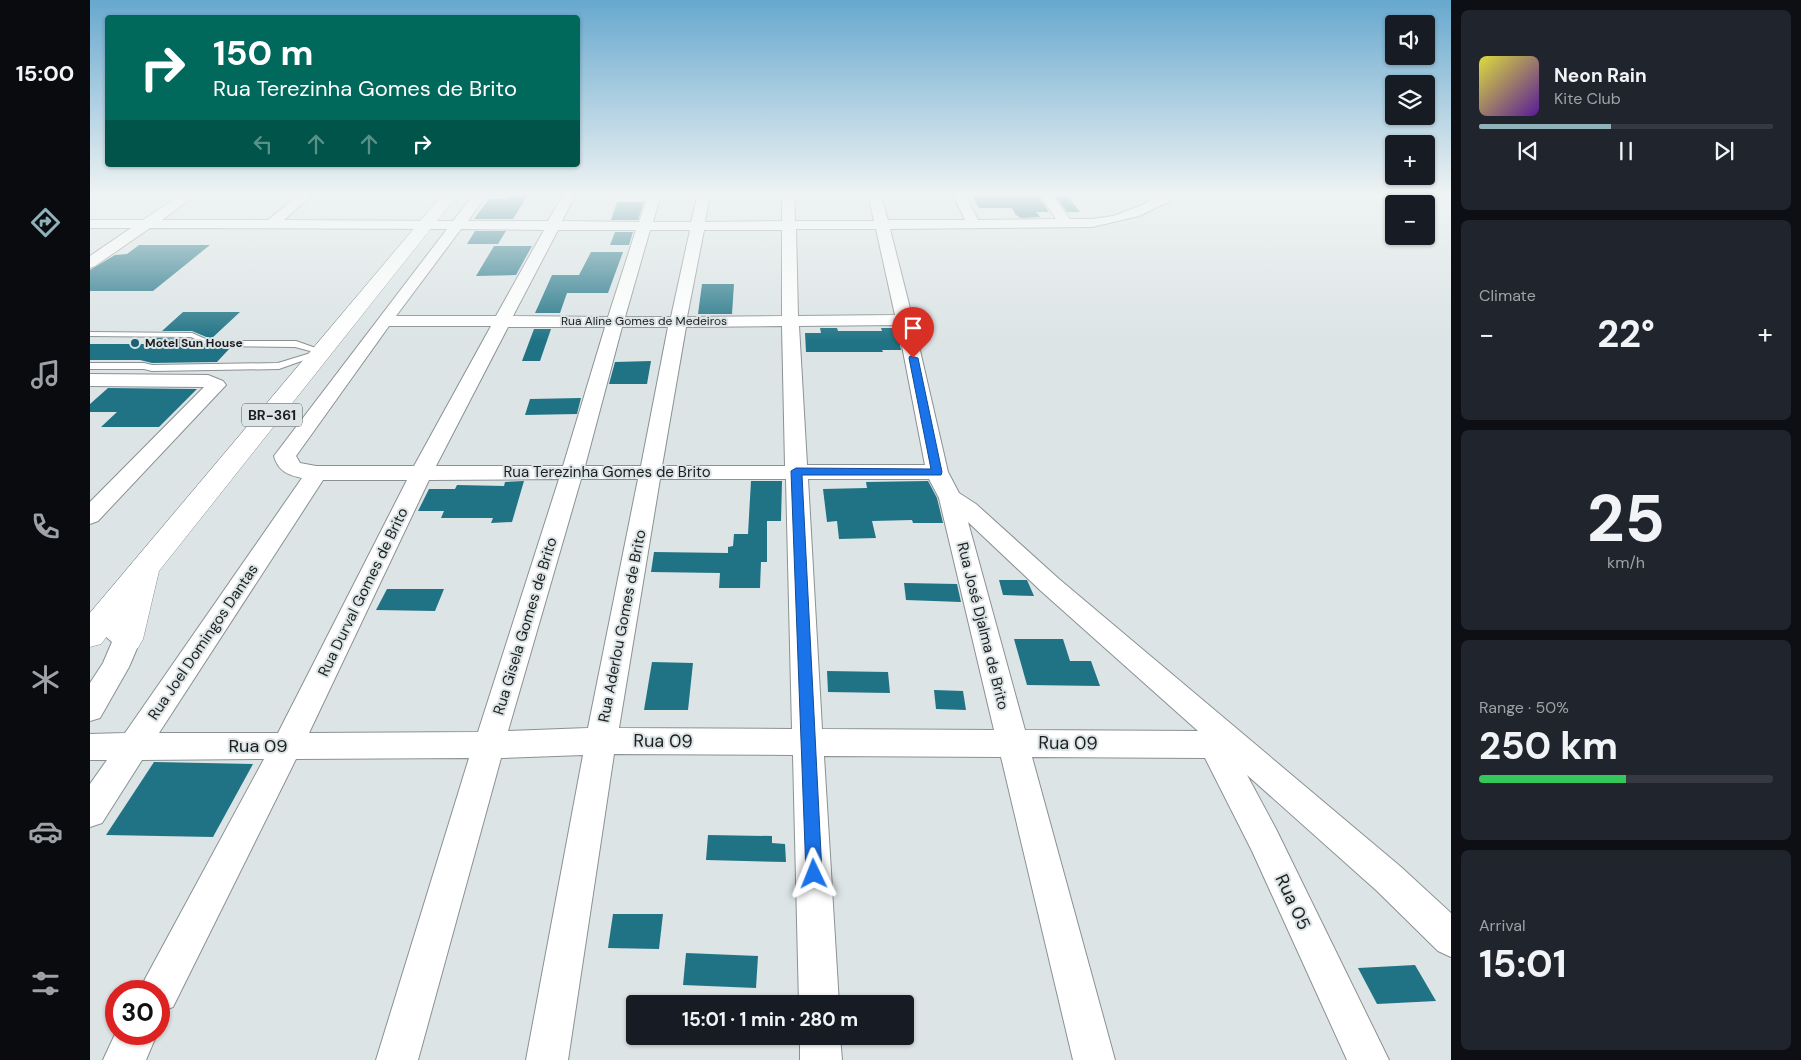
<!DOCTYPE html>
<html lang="en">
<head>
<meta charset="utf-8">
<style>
  body { margin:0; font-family:"DM Sans",sans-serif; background:#20242c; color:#f1f3f6; height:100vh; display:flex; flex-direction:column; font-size:19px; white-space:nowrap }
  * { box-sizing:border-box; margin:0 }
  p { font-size:16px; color:#9ea1a6 }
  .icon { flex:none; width:28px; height:28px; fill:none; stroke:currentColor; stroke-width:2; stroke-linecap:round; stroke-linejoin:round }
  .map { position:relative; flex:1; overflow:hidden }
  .sheet { display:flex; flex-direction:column; gap:10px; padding:10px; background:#0d0f14; width:350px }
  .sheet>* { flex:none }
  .top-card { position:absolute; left:15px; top:15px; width:475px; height:152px; border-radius:5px; box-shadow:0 1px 4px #0004; background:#00695c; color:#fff; overflow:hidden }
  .controls { position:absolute; left:1295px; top:15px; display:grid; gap:10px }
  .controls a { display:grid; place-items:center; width:50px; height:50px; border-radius:5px; background:#171b24; box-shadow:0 1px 4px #0004; font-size:25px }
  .speed { position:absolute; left:15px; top:980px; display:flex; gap:10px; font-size:25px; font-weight:700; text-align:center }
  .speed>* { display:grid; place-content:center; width:65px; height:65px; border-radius:50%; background:#171b24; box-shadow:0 1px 4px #0004; line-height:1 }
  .speed .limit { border:8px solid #d22; background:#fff; color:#111 }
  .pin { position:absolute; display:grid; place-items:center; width:42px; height:42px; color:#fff; margin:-51px -21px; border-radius:50% 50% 50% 0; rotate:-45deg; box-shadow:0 0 5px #0007 }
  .pin .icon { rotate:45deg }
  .me { position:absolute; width:55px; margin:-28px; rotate:358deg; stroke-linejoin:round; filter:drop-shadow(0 0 4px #0008) }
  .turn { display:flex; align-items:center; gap:18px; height:105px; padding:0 25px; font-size:22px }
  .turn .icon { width:65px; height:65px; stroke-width:2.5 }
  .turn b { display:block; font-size:35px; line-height:42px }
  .lanes { display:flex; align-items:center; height:48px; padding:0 25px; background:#0003; justify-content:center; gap:25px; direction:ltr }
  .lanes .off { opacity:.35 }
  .big { font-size:38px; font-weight:700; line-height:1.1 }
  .sheet .widget { flex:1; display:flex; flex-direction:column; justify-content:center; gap:8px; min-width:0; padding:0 18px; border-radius:8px; background:#20242c }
  .sheet .dial { align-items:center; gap:0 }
  .dial b { font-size:65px; line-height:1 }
  .song { display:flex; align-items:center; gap:15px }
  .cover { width:60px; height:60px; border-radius:8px; background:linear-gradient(135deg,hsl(60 70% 55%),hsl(270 70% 35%)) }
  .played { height:5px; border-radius:2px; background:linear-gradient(90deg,#90b1ba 45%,#363941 45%) }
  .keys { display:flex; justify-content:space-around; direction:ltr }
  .heat { display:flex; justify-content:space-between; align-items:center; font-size:28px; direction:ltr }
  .charge { height:8px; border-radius:4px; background:linear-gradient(90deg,#34c759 50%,#363941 0) }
  .trip { position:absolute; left:536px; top:995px; width:288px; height:50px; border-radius:5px; background:#171b24; box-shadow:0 1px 4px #0004; font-weight:700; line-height:50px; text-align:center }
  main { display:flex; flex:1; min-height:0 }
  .menu { display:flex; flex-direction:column; width:90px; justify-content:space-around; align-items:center; background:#090b0e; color:#9ea1a6 }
  .menu .icon { width:35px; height:35px }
  .menu .current { color:#90b1ba }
  .menu b { font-size:22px; color:#f1f3f6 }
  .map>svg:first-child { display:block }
  .building { fill:#207385 }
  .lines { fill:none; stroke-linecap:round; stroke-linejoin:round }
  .service-casing { stroke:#8b9193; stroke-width:2 }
  .minor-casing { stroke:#8b9193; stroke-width:2 }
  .primary-casing { stroke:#8b9193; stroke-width:1 }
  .service { fill:#fff; fill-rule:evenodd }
  .minor { fill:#fff; fill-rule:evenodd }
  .primary { fill:#fff; fill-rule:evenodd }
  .route { fill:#1a73e8; stroke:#114b97 }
  .poi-dot { fill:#1a6171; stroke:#dce4e5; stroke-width:2 }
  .labels { text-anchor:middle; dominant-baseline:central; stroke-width:4; stroke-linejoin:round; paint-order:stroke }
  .far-street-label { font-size:12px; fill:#1c1f1f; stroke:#dce4e5 }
  .far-poi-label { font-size:12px; font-weight:bold; fill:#1c1f1f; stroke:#dce4e5; text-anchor:start }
  .shield { fill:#dce4e5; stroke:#565a5a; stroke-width:1 }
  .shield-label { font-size:14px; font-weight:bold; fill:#1c1f1f }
  .street-label { font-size:15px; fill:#1c1f1f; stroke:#dce4e5 }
  .near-street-label { font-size:18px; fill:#1c1f1f; stroke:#dce4e5 }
</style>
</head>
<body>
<main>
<nav class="menu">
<b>15:00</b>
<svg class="icon current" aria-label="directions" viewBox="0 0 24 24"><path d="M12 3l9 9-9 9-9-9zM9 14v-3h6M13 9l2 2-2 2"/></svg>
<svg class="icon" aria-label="music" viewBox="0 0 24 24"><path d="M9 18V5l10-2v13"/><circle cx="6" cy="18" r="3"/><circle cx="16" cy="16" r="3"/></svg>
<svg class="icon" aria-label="phone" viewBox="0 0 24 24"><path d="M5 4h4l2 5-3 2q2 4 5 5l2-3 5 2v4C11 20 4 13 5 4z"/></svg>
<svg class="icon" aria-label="climate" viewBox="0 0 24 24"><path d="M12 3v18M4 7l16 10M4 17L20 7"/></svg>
<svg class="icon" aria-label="car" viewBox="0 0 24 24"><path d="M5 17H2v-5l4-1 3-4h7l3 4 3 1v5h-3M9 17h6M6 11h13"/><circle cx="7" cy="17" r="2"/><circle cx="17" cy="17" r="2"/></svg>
<svg class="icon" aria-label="filters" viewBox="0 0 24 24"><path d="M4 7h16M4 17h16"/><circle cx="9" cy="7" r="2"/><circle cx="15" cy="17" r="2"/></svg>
</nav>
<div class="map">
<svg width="1361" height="1060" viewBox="0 0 1361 1060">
  <rect width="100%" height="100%" fill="#dce4e5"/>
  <g class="building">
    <path d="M420 193H439L423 219H384L399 199H416Z"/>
    <path d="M881 193H937L948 196 959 212H946L950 217 931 218 926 215 922 208H889Z"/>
    <path d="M965 196H977L990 212H977Z"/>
    <path d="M527 202H554L548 220H521Z"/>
    <path d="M385 231H416L408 244H377Z"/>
    <path d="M525 232H543L539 245H520Z"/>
    <path d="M49 245H120L63 291H0V270L25 255 37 254Z"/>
    <path d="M404 246H442L426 275 386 276Z"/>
    <path d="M501 252H533L518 293H477L470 313H445L462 275H489Z"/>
    <path d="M612 284H644L642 314H608Z"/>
    <path d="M93 312H150L121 339 102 331H72Z"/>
    <path d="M730 328H747L748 331H792L791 328H807L811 350H792L793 352H716L715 333H731Z"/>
    <path d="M444 329H461L450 361H432Z"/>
    <path d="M63 338 101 339 119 348H140L127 362 62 363 50 360H0V344H57Z"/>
    <path d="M561 361 557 384H519L525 362Z"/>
    <path d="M18 388 107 389 69 427H11L27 412H0V404Z"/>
    <path d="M491 398 487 414 435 415 440 399Z"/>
    <path d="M434 481 422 522 401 523 403 518H351L354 511H328L339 489H365L367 485 414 486 415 482Z"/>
    <path d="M661 481H692L691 521H677V562H671L670 588H629L630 573 561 572 564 552 638 553V547L643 546 644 534H658Z"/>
    <path d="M838 481 847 498 853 523H823L822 520 782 521 786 538 749 539 747 521 737 522 733 489 777 488 776 482Z"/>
    <path d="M909 580H937L944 596 913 595Z"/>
    <path d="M814 583 867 584 871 602 816 600Z"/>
    <path d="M297 589H354L345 611 286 610Z"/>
    <path d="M924 639H973L980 661H1001L1010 686 937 685Z"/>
    <path d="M562 662 603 663 598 710H554Z"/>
    <path d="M737 671 798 672 800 693 738 692Z"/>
    <path d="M844 690 873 691 876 710 846 709Z"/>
    <path d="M64 762 163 764 123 837 16 835Z"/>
    <path d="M618 835 682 836V843L695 844 696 862 616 860Z"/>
    <path d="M523 914H573L569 949 518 948Z"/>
    <path d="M596 953 668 956 666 988 593 985Z"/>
    <path d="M1325 965 1346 1001 1287 1004 1268 968Z"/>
  </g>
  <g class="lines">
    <defs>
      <path id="service" d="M0 332 102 333 120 341H206L237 352 189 369 62 371 54 369H0V363H54L62 365 188 363 224 352 205 347 119 346 101 337 0 336Z"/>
      <g id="minor">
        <path d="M94 193H108L72 220H178L211 193 223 194 194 220 363 221 385 193H398L378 221H458L474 193H486L472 221 549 222 559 193H571L563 222H601L608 193H620L615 222 692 221V193H704L705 221H784L778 193H790L798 220H875L862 193H874L888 220 966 219 949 193H961L980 219H1002L1023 216 1050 206 1074 193H1089L1078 202 1049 216 1002 227 800 229 823 320 858 472 869 493 886 504 969 579 1311 867 1361 913V957L1348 951 1287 891 1157 775 1186 829 1299 1060H1257L1162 851 1115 758 942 757 1025 1060H983L911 757 734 756 749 1004H709L703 755 524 754 478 1060H436L493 755 411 758 328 1060H286L379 758 206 759 83 1007 69 1012V991H50L55 979 174 759 52 760 12 823 0 827V784L17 760H0V734L35 733 212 478C198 475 188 471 184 456L357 229 60 228 5 266 0 268V256L41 228H0V220H53ZM371 229 454 230 406 316H306ZM706 229H786L805 315 708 316ZM468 230H546L518 317 423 316ZM560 230H600L581 317H535ZM614 230H692V316L597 317ZM808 325 835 465H717L709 326ZM299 326H401L324 466H226L210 463 206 456ZM692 326 695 466H572L596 327ZM418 327H515L473 466H346ZM532 327H578L551 466H495ZM469 479 388 732 219 733 339 480ZM491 479H548L498 728 418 731ZM570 479H696L702 729 529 728ZM718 479H839L849 498 904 730 732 729ZM233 480H317L188 733H69ZM878 522 951 591 1108 731 935 730Z"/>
        <path d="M0 374 118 375 133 381 136 385 8 521 0 524V502L114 387 0 386Z"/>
        <path d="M0 614C22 615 39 618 51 639L39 667 10 718 0 721V683L13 663 22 642 14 635 0 634Z"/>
        <path d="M26 1032V1034H67L56 1060H13Z"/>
        <path d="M710 1036H750L752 1060H710Z"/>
      </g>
      <path id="primary" d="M354 193H369L69 571 53 639 48 648 37 651 26 648 21 639 25 626 11 644 0 647V613Z"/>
    </defs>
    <use href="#service" class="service-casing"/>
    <use href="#minor" class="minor-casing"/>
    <use href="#primary" class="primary-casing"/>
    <use href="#service" class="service"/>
    <use href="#minor" class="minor"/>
    <use href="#primary" class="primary"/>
  </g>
  <linearGradient id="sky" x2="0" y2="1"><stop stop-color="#67a8ce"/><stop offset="0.57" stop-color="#eff3f3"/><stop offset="1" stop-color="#eff3f3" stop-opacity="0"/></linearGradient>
  <rect width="1361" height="341" fill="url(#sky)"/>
  <path class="route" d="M820 356 828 358 852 472 851 475H712L732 874 730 879 724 882 718 879 716 874 701 471 706 468 841 469 819 358Z"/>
  <circle class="poi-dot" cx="45" cy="343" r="5"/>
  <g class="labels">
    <g class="far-street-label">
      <text x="554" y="321">Rua Aline Gomes de Medeiros</text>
    </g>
    <g class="far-poi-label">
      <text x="55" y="343">Motel Sun House</text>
    </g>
    <rect class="shield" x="152" y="403.5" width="60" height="23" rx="4"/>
    <g class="shield-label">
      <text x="182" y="415">BR-361</text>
    </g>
    <g class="street-label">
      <text x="517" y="472">Rua Terezinha Gomes de Brito</text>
      <text transform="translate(273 592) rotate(-64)">Rua Durval Gomes de Brito</text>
      <text transform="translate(435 626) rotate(-73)">Rua Gisela Gomes de Brito</text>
      <text transform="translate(532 626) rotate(-79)">Rua Aderlou Gomes de Brito</text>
      <text transform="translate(893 626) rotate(76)">Rua José Djalma de Brito</text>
      <text transform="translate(113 642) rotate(-56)">Rua Joel Domingos Dantas</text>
    </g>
    <g class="near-street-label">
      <text transform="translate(573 741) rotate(1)">Rua 09</text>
      <text transform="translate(978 743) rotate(1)">Rua 09</text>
      <text x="168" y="746">Rua 09</text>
      <text transform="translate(1203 902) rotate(65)">Rua 05</text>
    </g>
  </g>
</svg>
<div class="controls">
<a><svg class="icon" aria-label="sound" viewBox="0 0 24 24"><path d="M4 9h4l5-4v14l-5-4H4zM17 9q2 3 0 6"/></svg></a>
<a><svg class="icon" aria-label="layers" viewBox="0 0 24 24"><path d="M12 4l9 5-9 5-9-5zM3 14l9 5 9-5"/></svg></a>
<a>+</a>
<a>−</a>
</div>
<div class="speed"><div class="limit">30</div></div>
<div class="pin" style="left:823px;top:358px;background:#d93025"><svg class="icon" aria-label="arrive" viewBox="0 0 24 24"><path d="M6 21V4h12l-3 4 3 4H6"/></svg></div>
<svg class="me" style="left:724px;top:874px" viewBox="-20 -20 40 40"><path d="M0-17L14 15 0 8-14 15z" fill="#1a73e8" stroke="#fff" stroke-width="4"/></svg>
<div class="trip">15:01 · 1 min · 280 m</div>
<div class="top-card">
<div class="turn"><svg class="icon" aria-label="right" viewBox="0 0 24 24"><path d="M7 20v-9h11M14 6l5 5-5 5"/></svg><div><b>150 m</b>Rua Terezinha Gomes de Brito</div></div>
<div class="lanes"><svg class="icon off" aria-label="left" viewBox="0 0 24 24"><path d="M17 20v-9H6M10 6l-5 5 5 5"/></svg><svg class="icon off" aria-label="ahead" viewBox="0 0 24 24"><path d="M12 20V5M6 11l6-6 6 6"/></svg><svg class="icon off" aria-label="ahead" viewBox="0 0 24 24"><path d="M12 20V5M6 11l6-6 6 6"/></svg><svg class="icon" aria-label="right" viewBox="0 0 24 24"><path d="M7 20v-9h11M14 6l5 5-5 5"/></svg></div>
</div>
</div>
<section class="sheet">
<div class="widget">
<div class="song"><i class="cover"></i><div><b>Neon Rain</b><p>Kite Club</p></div></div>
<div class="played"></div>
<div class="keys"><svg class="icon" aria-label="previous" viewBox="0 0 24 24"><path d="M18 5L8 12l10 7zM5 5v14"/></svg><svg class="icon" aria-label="pause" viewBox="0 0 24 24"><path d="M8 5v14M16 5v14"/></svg><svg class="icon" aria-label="next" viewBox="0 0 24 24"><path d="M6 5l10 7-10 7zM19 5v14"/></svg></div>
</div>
<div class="widget"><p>Climate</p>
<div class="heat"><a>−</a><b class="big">22°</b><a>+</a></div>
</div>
<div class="widget dial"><b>25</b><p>km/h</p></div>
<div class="widget"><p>Range · 50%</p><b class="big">250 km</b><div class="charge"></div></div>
<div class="widget"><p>Arrival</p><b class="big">15:01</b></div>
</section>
</main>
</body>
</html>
